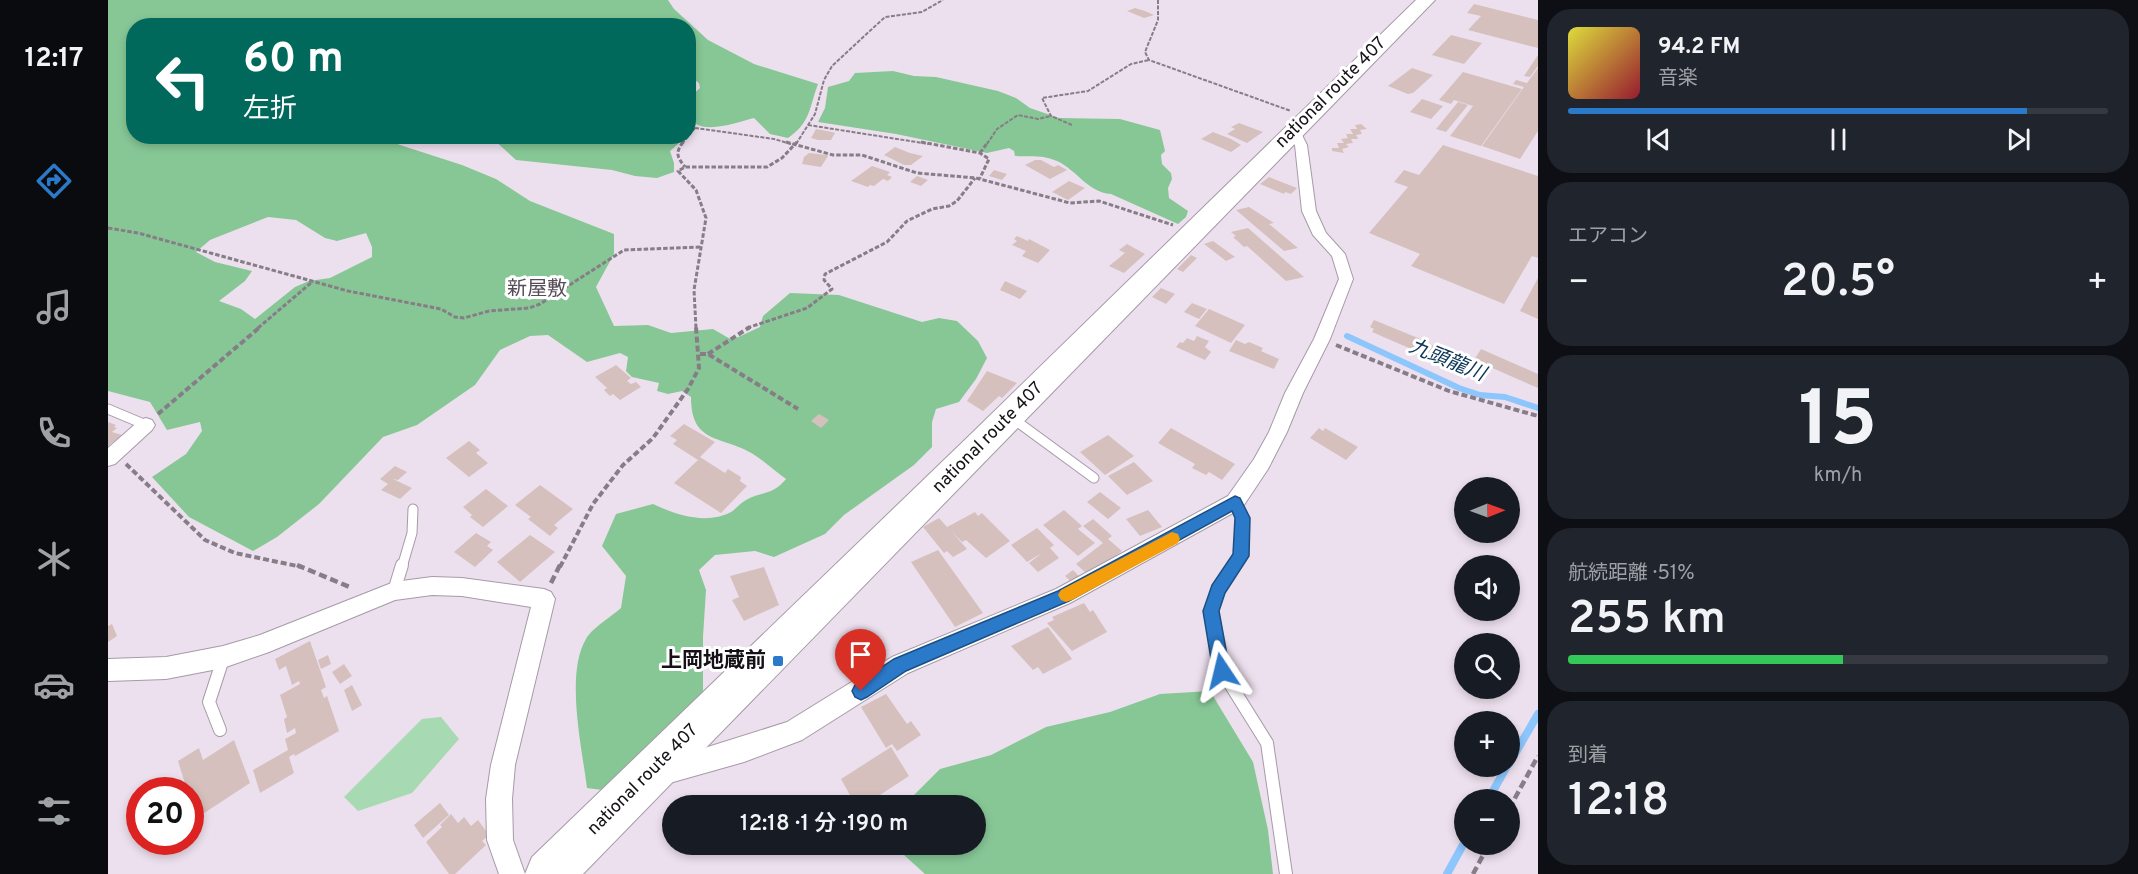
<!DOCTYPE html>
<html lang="ja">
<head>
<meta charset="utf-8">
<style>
  body { margin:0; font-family:Overpass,"Noto Sans JP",sans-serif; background:#20242c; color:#f1f3f6; height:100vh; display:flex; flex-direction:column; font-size:22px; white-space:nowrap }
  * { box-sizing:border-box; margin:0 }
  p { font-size:20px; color:#9ea1a6 }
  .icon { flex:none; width:33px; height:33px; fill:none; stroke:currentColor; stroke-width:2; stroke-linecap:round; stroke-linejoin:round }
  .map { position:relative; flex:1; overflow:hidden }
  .drawer { display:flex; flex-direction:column; gap:9px; padding:9px; background:#0d0f14; width:600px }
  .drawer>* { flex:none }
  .top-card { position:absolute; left:18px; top:18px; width:570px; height:126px; border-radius:24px; box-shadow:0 3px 9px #0003; background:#00695c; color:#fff; overflow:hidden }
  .needle { width:39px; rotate:89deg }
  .tools { position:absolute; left:1346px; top:477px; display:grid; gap:12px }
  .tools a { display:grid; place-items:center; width:66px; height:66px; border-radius:50%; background:#171b24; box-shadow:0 3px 9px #0003; font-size:30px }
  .speed { position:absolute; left:18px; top:777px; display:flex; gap:12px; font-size:30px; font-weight:700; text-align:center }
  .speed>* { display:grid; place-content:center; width:78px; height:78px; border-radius:50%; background:#171b24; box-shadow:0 3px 9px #0003; line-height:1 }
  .speed .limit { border:9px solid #d22; background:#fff; color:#111 }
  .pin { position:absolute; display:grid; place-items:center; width:51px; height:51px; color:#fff; margin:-62px -26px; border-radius:50% 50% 50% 0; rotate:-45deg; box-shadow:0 0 6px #0007 }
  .pin .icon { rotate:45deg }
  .me { position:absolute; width:66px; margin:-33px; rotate:350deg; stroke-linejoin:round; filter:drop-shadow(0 0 4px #0008) }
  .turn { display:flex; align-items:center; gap:21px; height:126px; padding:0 18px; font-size:27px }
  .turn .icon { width:78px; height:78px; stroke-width:2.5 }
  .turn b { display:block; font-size:42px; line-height:51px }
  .big { font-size:45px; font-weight:600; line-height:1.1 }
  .drawer .tile { flex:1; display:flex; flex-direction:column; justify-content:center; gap:9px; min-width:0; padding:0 21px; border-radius:24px; background:#20242c }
  .drawer .dial { align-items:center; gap:0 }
  .dial b { font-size:78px; line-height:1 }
  .song { display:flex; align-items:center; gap:18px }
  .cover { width:72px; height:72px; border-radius:9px; background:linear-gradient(135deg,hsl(60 70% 55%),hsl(350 70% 35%)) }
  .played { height:6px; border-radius:3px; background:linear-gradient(90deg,#2b79c9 85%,#363941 85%) }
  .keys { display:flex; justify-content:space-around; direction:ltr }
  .heat { display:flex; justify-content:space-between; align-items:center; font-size:33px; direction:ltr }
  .charge { height:9px; border-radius:4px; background:linear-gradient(90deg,#34c759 51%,#363941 0) }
  .trip { position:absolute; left:554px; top:795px; width:324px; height:60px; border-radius:30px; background:#171b24; box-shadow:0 3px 9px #0003; font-weight:600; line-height:60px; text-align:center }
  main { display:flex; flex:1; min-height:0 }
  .tab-bar { display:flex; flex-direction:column; width:108px; justify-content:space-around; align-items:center; background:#090b0e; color:#9ea1a6 }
  .tab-bar .icon { width:42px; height:42px }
  .tab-bar .current { color:#2b79c9 }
  .tab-bar b { font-size:27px; color:#f1f3f6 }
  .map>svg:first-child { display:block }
  .green { fill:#a7dab2 }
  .forest { fill:#87c796; fill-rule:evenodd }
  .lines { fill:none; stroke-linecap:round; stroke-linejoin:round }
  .stream-far1 { stroke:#8dc6fc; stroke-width:6 }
  .stream { stroke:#8dc6fc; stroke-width:8 }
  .building { fill:#d5c0bd }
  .lane-far1-casing { stroke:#a69aa8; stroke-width:11 }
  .lane-casing { stroke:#a69aa8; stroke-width:14 }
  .street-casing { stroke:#a69aa8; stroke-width:2 }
  .highway-casing { stroke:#a69aa8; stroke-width:2 }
  .path-far3 { stroke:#867d87; stroke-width:2; stroke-dasharray:4 1.5; stroke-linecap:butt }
  .path-far2 { stroke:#867d87; stroke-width:3; stroke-dasharray:4.5 2; stroke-linecap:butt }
  .path-far1 { stroke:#867d87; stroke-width:4; stroke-dasharray:6 3; stroke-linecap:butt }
  .path { stroke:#867d87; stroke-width:4.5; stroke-dasharray:8 4; stroke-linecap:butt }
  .lane-far1 { stroke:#fff; stroke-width:9 }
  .lane { stroke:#fff; stroke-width:12 }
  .street { fill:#fff; fill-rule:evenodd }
  .highway { fill:#fff; fill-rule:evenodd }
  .route { fill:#2b79c9; stroke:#1c4f83; stroke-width:1.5 }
  .slow { fill:#f59e0b }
  .poi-dot { fill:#2b79c9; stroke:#fff; stroke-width:2 }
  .labels { text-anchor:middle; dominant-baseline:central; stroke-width:6; stroke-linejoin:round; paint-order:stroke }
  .street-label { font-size:18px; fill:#151116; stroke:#fff }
  .neighbourhood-label { font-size:20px; fill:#564c58; stroke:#fff }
  .water-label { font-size:20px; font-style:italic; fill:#0a3557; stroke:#fff }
  .near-poi-label { font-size:21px; font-weight:bold; fill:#151116; stroke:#fff; text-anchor:end }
</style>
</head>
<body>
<main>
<nav class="tab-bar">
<b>12:17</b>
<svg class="icon current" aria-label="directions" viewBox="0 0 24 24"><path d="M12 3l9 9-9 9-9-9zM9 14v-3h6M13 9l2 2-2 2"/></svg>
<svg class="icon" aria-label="music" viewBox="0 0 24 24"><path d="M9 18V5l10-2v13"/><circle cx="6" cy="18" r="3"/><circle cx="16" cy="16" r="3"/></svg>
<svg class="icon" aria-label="phone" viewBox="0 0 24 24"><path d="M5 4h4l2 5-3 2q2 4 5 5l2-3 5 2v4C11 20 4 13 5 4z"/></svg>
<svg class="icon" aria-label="climate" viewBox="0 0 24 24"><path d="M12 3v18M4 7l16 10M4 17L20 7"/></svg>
<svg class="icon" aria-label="car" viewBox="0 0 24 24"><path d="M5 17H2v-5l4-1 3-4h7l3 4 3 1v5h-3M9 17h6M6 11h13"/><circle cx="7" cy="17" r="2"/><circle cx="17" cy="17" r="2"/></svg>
<svg class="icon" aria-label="filters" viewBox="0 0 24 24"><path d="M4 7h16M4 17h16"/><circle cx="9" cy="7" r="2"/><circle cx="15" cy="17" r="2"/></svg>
</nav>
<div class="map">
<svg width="1430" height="874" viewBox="0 0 1430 874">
  <rect width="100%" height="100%" fill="#ede0ee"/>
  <path class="green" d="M333 717 351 739 304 793 250 811 236 797 314 719Z"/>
  <g class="forest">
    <path d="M0 0H560L566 9 600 40 646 64 710 84C701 108 703 122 680 138L662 134 646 118C630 122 591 137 582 117 579 112 581 103 581 98L592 88 591 83 581 76 580 26H26V136L275 137 292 145 354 165 388 179 422 201 506 234V254L488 287 506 326 540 325 563 333 605 329 624 340 652 327 655 316 682 293 731 295 814 322 831 318 849 321 870 341 879 358 868 379 851 402 828 409 824 422V447L806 465 736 515 717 534 666 557 647 551 607 555 591 570 598 590 595 637V699L494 790 479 788C474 748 457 674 478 639 483 629 504 616 513 608L518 576 494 546 508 514 545 504C568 515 599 525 623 512 628 509 632 503 638 500 654 491 664 496 678 479 667 471 656 461 645 454 614 435 583 445 583 397L574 391 560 394 549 391 551 383 524 377 518 371 520 357 512 353 479 362 440 335 422 336 392 350 367 385 309 425 275 437 211 504 169 537 145 551 81 517 44 477 78 454 94 431 92 422 59 430 42 402 0 391ZM160 217 188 220 217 238 229 241 258 233 264 247V257L222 278 201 281 187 287 147 319 133 309 111 301 137 281 144 271 107 262 88 252 102 240Z"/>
    <path d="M785 71 806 76 828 77 890 91 908 98 922 108 951 118 1012 119 1052 130 1057 151 1053 155 1054 164 1063 173 1064 179 1060 188 1061 198 1080 211 1078 217 1070 224 1003 194C979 192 969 170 949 161 933 154 922 157 907 156L906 151 901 148 879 153 788 134 710 122 717 108 720 87 741 81 747 73Z"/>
    <path d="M383 137H578L562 151 566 163V172L549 178 527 176 504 170 408 160Z"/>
    <path d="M1102 691 1145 762 1160 830 1165 874H817L796 855 795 845 867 844V806L796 805 832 769 883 755 938 727 1002 712 1052 694Z"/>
  </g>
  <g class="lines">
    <path class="stream-far1" d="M1239 336 1351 388 1372 395 1397 397 1430 408"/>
    <g class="stream">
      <path d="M1401 764 1430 714"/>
      <path d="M1380 800 1399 766"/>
      <path d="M1339 874 1356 843"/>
    </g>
  </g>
  <g class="building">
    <path d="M1366 4 1430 20V48L1360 30 1373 16 1359 13Z"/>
    <path d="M1027 8 1037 11 1046 15 1036 18 1019 11Z"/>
    <path d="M1343 35 1374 43 1356 64 1324 55Z"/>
    <path d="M1430 55V66L1422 77 1416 76Z"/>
    <path d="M1304 68 1325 75 1305 93 1300 94 1280 86Z"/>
    <path d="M1430 68V131L1412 159 1374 146 1416 87 1405 84 1408 80 1419 83Z"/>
    <path d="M1355 72 1414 89 1373 146 1342 136 1365 106 1346 100 1343 104 1331 100Z"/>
    <path d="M1314 99 1335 106 1323 119 1302 112Z"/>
    <path d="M1350 102 1360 105 1338 132 1328 129Z"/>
    <path d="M1131 123 1155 132 1139 143 1119 134 1127 129 1123 127Z"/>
    <path d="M1253 124 1259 129 1252 130 1254 134 1248 135 1250 138 1249 139H1243L1245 143 1238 144 1241 147 1234 149 1236 153 1224 151V148H1231L1229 143H1236L1233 139 1240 138 1238 134H1245L1242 129H1249L1247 125Z"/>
    <path d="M708 129 724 132 727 133 723 140H710L703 138Z"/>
    <path d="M1105 132 1123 139 1133 145 1123 152 1093 139Z"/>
    <path d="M1335 145 1430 176V258L1424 256 1396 304 1303 266 1312 254 1261 233 1300 187 1286 182 1296 170 1311 175Z"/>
    <path d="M787 147 802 153 815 156 803 165H796L776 155Z"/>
    <path d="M701 153 719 155 720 156 713 167 694 164 696 157Z"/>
    <path d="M927 160H933L946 167 950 165 959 170 942 179 917 165Z"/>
    <path d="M764 166 782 172 779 175 784 177 780 181 775 179 766 186 762 185 760 187 743 181Z"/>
    <path d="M886 170 899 174 894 180 881 176Z"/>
    <path d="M809 176 820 180 813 186 802 182Z"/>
    <path d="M1161 177 1189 188 1183 194 1177 192 1176 194 1152 184Z"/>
    <path d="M961 181 977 188 960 200 944 192Z"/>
    <path d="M1141 207 1166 223 1161 224 1190 248 1176 251 1128 210Z"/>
    <path d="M1140 228 1196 277 1178 281 1139 246 1136 247 1125 237 1128 236 1123 232Z"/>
    <path d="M909 236 920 241 921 239 942 250 930 263 914 256 918 251 904 245 909 241 906 239Z"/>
    <path d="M1105 241 1127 257 1118 261 1096 244Z"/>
    <path d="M1019 244 1037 254 1016 273 1001 266 1017 253 1011 250Z"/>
    <path d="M1083 255 1089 258 1075 272 1069 269Z"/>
    <path d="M1430 278V319L1412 311Z"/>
    <path d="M897 281 919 291 912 299 892 290Z"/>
    <path d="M1053 288 1067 294 1058 304 1044 297Z"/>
    <path d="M1084 303 1099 309 1091 319 1076 312Z"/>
    <path d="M1101 309 1137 325 1123 343 1087 326Z"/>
    <path d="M1266 320 1310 338 1336 351 1331 361 1264 332 1266 329 1262 327Z"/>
    <path d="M1089 336 1101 341 1097 347 1103 352 1097 360 1068 347 1072 342 1075 343 1079 338 1086 341Z"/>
    <path d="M1128 340 1137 344 1141 342 1155 348 1153 351 1171 359 1166 369 1121 351Z"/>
    <path d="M1373 349 1430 374V388L1366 360Z"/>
    <path d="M508 365 523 378 519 381 523 384 528 382 533 387 512 400 505 394 502 396 496 390 499 388 487 377Z"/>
    <path d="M879 371 909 383 894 398 891 396 875 411 859 401Z"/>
    <path d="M711 414 721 420 713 428 703 421Z"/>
    <path d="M0 422 8 425 6 427 9 428 4 432 14 435 0 446Z"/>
    <path d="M576 424 607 442 592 457 617 473 620 469 633 477 632 481 639 486 613 513 566 483 590 460 565 444 569 440 562 436Z"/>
    <path d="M1063 428 1127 464 1114 480 1101 472 1098 475 1084 468 1087 464 1050 443Z"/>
    <path d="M1211 428 1215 431 1217 428 1250 447 1238 460 1202 438Z"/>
    <path d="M1000 435 1026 456 997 475 972 452Z"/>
    <path d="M361 441 372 450 368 453 380 463 361 477 338 458Z"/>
    <path d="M1026 462 1045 481 1019 495 1000 476Z"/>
    <path d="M287 466 299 472 290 480 285 479 304 488 292 499 273 490 280 484 272 479Z"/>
    <path d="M432 485 465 509 446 525 450 528 442 536 420 519 423 517 407 505Z"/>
    <path d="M378 489 400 506 375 527 362 517 364 515 355 507Z"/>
    <path d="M992 492 1013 508 1000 519 979 502Z"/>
    <path d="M956 510 974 526 970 529 987 543 970 556 935 525Z"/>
    <path d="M1040 510 1054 527 1032 536 1018 519Z"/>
    <path d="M867 512 870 516 874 513 902 541 878 558 858 540 854 542 843 531 859 549 845 557 839 551 836 553 815 527 831 518 839 527Z"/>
    <path d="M985 519 1004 536 1000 539 1014 551 987 572 979 574 968 564 995 543 975 526Z"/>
    <path d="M929 528 946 545 942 548 951 558 930 572 921 563 934 553 919 562 903 545Z"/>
    <path d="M368 533 383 542 379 546 385 550 367 567 346 552Z"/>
    <path d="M422 535 447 552 412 582 389 562Z"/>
    <path d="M830 550 875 613 847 627 803 562Z"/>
    <path d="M656 567 671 605 636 621 624 600 631 597 622 576Z"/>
    <path d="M965 570 972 577 964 583 957 576Z"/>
    <path d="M976 603 982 612 985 610 999 632 964 651 939 623 946 620 944 617Z"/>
    <path d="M4 624 9 636 0 642V626Z"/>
    <path d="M940 627 964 659 935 674 930 667 925 670 903 646Z"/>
    <path d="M202 641 218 687 213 690 216 698 219 696 231 731 187 756 186 754 181 757 186 773 152 793 145 770 180 750 177 739 188 733 187 728 179 733 176 719 179 717 172 695 192 684 191 681 184 685 178 666 171 670 167 659Z"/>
    <path d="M220 655 223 664 213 669 210 660Z"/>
    <path d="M236 664 244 676 232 684 224 672Z"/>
    <path d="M244 685 254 705 244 711 236 690Z"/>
    <path d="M778 694 799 724 803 721 813 735 789 751 784 744 778 748 753 707Z"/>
    <path d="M126 740 142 783 84 821 82 790H79L70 761 91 748 95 760Z"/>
    <path d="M783 747 801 776 755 806H748L733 779Z"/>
    <path d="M332 803 341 815 315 838 306 825Z"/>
    <path d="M343 814 350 823 356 817 363 826 370 820 381 835 374 841 378 845 347 874H341L318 842 334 827 332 825Z"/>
  </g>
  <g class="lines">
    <defs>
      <g id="lane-far1">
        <path d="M0 409 38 425"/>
        <path d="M904 418 986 478"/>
        <path d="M294 567 304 533 305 509"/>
        <path d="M1126 567C1138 548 1136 522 1127 502"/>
      </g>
      <g id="lane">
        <path d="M1127 565 1110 590 1103 611 1114 671 1159 743 1178 874"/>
        <path d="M286 591 294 565"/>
        <path d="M112 730 101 702 115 659"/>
      </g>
      <g id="street">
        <path d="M1183 129 1194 135 1199 145 1208 211 1218 233 1237 254 1245 279 1222 339 1195 393 1179 432 1160 469 1134 508 962 603 800 673 694 740 636 762 558 784 549 781 546 772 549 763 679 722 784 657 948 589 1120 496 1146 459 1161 432 1177 393 1206 339 1231 279 1224 256 1205 235 1194 211 1187 145 1177 133Z"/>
        <path d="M38 418 44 420 47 425 44 430 7 464 0 466V448L32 420Z"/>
        <path d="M324 577 354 578 436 589 443 592 447 599 407 765 404 799 405 840 417 874H391L379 840 378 799 383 765 423 607 354 596 324 595 287 600 161 652 115 668 58 679 0 681V659L58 657 115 646 152 635 286 582Z"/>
      </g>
      <path id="highway" d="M1308 0H1327L475 874H417L424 857 865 432Z"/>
    </defs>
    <use href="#lane-far1" class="lane-far1-casing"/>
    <use href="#lane" class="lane-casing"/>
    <use href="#street" class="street-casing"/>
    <use href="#highway" class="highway-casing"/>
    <g class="path-far3">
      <path d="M1050 0V20L1037 52 1041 60 1183 111"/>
      <path d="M700 125 821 144"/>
      <path d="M964 125 943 116 934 98 980 91 1023 64 1041 60"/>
      <path d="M587 128 666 139 683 144"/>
      <path d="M574 144 587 128 580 125"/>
      <path d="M688 144 707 114 716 80 724 66 777 17 814 12 835 0"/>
      <path d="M879 144 889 129 910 115 930 119 943 116"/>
    </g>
    <g class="path-far2">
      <path d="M575 142C567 153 569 157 577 167"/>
      <path d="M678 142 725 155H754L809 173 868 178 962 203 991 201 1065 225"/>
      <path d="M813 142 872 153 881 159 872 178"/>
      <path d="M872 153 880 142"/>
      <path d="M0 228 30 233 240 291 333 309 347 317 356 318 381 311 421 308 432 304 516 250 594 247"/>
      <path d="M150 328 204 282"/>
      <path d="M588 328 586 290 598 218 588 190 570 171 577 167H659L674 158 689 142"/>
      <path d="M639 328 699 308 724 289 716 280 717 274 779 242 799 221 824 209 841 206 849 201 867 178"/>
    </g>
    <g class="path-far1">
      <path d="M1228 345 1341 391 1430 416"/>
      <path d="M592 354H600L690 409"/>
      <path d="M600 354 642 327"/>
      <path d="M50 414 152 327"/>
      <path d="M18 464 97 540 127 553 194 567"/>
      <path d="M452 567 485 504 515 465 545 438 580 389 591 368 588 327"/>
    </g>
    <g class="path">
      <path d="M189 565 244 588"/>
      <path d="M443 583 452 565"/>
      <path d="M1401 809 1430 756"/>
      <path d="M1365 874 1381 844"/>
    </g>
    <use href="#lane-far1" class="lane-far1"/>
    <use href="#lane" class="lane"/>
    <use href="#street" class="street"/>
    <use href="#highway" class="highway"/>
  </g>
  <path class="route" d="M1127 496 1132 498 1142 518 1141 556 1117 593 1111 611 1122 671 1120 677 1114 679 1108 677 1105 671 1095 611 1104 585 1125 554 1127 518 1124 511 961 601 798 671 759 697 753 700 747 697 744 691 747 685 786 659 950 591Z"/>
  <path class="slow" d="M1064 532 1070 534 1072 539 1070 543 964 600 958 602 953 600 950 595 953 590Z"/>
  <rect class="poi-dot" x="664" y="655" width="12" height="12" rx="3"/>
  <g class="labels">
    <g class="street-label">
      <text transform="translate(1223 93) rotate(-45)">national route 407</text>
      <text transform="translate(880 438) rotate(-45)">national route 407</text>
      <text transform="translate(535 780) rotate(-45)">national route 407</text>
    </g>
    <g class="neighbourhood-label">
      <text x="429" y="290">新屋敷</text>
    </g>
    <g class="water-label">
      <text transform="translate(1339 361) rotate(22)">九頭龍川</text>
    </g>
    <g class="near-poi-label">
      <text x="658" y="661">上岡地蔵前</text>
    </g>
  </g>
</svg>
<div class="tools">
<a><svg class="needle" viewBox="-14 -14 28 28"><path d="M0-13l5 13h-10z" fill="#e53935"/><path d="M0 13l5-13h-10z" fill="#9ea1a6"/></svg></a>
<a><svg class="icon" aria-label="sound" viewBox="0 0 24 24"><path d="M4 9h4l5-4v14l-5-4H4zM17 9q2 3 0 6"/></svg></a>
<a><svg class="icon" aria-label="search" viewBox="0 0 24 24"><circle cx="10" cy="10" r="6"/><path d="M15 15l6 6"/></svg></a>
<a>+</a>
<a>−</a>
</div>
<div class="speed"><div class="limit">20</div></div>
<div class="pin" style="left:753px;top:691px;background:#d93025"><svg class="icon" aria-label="arrive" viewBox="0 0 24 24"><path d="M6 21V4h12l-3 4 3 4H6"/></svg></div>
<svg class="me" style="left:1114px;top:671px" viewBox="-20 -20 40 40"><path d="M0-17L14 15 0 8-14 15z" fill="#2b79c9" stroke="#fff" stroke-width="4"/></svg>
<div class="trip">12:18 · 1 分 · 190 m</div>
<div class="top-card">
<div class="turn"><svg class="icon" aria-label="left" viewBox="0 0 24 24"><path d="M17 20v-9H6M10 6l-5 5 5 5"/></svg><div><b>60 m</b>左折</div></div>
</div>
</div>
<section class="drawer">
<div class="tile">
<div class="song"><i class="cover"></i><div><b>94.2 FM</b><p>音楽</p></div></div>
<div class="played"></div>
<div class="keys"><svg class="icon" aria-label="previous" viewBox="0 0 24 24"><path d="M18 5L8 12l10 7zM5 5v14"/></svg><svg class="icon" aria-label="pause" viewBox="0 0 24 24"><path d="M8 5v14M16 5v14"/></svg><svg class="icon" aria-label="next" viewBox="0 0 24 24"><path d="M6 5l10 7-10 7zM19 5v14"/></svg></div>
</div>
<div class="tile"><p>エアコン</p>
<div class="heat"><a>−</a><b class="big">20.5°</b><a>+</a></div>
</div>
<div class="tile dial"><b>15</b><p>km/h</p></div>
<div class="tile"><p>航続距離 · 51%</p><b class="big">255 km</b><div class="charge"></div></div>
<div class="tile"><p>到着</p><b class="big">12:18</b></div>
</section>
</main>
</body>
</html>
